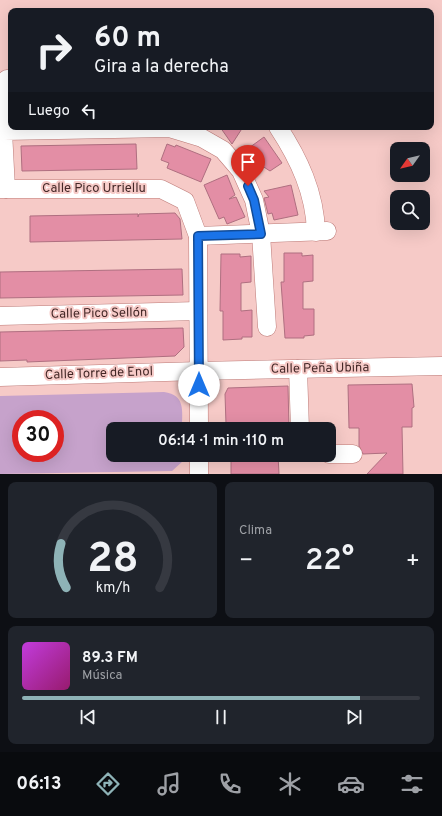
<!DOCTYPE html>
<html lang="es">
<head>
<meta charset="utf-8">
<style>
  body { margin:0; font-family:Overpass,sans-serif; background:#20242c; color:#f1f3f6; height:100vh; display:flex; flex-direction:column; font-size:15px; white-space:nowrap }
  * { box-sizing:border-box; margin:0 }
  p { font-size:13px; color:#9ea1a6 }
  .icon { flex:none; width:22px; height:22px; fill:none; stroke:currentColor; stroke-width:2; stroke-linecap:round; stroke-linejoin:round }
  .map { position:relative; height:474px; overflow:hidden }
  .details { display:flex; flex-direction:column; gap:8px; padding:8px; background:#0d0f14; flex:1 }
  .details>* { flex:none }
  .top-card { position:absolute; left:8px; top:8px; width:426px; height:122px; border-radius:8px; box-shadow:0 4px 16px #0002; background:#171b24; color:#f1f3f6; overflow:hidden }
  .needle { width:26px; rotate:236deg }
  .controls { position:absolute; left:390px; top:142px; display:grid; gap:8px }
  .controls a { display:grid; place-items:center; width:40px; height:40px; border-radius:8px; background:#171b24; box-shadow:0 4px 16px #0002; font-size:20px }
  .speed { position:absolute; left:12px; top:410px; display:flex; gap:8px; font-size:20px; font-weight:700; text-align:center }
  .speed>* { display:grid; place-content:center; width:52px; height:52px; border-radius:50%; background:#171b24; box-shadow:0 4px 16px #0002; line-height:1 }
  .speed .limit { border:6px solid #d22; background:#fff; color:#111 }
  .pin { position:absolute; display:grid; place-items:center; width:34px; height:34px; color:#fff; margin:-41px -17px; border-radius:50% 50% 50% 0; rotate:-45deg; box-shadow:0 0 4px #0007 }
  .pin .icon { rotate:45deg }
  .me { position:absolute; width:44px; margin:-22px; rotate:0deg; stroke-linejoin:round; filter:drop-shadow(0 0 3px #0008) }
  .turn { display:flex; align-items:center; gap:14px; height:84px; padding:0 20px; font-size:18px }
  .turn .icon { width:52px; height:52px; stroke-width:2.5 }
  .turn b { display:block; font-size:28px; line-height:34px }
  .then { display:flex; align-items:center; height:38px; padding:0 20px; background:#0003; gap:8px; font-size:15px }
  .big { font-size:30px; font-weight:600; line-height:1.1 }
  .details .tile { flex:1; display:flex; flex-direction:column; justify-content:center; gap:6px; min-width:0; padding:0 14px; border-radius:8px; background:#20242c }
  .details .dial { align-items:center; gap:0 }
  .dial svg { height:104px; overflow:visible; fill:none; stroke:#363941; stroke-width:7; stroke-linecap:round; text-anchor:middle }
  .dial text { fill:#f1f3f6; stroke:none }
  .song { display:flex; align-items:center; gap:12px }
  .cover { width:48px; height:48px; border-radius:6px; background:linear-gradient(135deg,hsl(290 70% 55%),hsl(320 70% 35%)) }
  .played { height:4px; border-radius:2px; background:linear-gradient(90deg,#8eb3b7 85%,#363941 85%) }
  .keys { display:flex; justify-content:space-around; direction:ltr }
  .heat { display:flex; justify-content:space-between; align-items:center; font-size:22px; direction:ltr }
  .details .tiles { flex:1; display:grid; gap:8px; grid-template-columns:1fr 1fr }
  .tile:last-child { grid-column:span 2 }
  .trip { position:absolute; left:106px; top:422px; width:230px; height:40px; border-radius:8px; background:#171b24; box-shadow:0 4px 16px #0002; font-weight:600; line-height:40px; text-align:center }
  .tabs { display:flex; height:64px; justify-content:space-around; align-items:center; background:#090b0e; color:#9ea1a6 }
  .tabs .icon { width:28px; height:28px }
  .tabs .active { color:#8eb3b7 }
  .tabs b { font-size:18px; color:#f1f3f6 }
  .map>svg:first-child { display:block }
  .green { fill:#c6a2cb; fill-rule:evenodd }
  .building { fill:#e38ea5; stroke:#af6f80 }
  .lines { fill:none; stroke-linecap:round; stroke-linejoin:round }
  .minor-casing { stroke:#bd7a77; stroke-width:19 }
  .minor { stroke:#fff; stroke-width:18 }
  .route-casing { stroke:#114b97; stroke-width:10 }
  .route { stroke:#1a73e8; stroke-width:7 }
  .labels { text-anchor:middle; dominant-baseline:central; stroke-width:4; stroke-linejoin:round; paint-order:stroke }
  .street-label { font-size:13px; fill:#452928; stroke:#f6cac7 }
</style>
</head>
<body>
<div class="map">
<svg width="442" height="474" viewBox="0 0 442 474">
  <rect width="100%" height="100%" fill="#f6cac7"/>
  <path class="green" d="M164 392C186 395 182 411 182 429H113V455H182L183 461 172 471 0 474V396ZM21 419H55V453H21Z"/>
  <g class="building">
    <path d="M220 127H243L232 144Z"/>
    <path d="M264 137 282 163 270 171 242 153Z"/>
    <path d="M136 144 137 169 22 171 21 146Z"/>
    <path d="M167 144 175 147 176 145 211 159 201 182 167 168 169 163 161 160Z"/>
    <path d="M227 175 235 195 229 199 236 197 245 217 227 224 224 217 219 219 204 185Z"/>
    <path d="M291 185 298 215 274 220 272 213 268 214 264 198 269 197 264 191Z"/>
    <path d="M175 213 180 219 182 239 30 242V216L138 214V217L139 214Z"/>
    <path d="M284 253H302V256L313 255V281L303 282V309H314V335L304 336V338H285L281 282H284Z"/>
    <path d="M221 254H240V257L251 256V282L241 283V311L252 310V337H242V339L223 340V311H220Z"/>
    <path d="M182 269 183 295 0 298V272Z"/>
    <path d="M183 328 184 347 175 356 27 362V360L0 361V332Z"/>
    <path d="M412 384 414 407 412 408V427H402L403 474H367L387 453 363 454 359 446V428H349L348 385Z"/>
    <path d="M288 386 289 429H233V424H226L225 394 228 388Z"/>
    <path d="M231 455H278L279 474H231Z"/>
  </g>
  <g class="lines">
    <defs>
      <g id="minor">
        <path d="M278 127C299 159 315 193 316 232"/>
        <path d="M3 131 7 79"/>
        <path d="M0 189H161L185 201 198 236 199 429"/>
        <path d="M6 189 3 131 169 128 202 138 223 150 241 171 254 200 261 234 267 327"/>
        <path d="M198 236 327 231"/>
        <path d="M0 316 198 311"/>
        <path d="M298 369 300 429"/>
        <path d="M0 377 199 371 442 366"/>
        <path d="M329 454H353"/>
        <path d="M199 455V474"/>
      </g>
    </defs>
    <use href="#minor" class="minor-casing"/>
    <use href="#minor" class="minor"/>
  </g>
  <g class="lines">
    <defs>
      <path id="route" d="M199 385 198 236 261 234 254 200 248 186"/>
    </defs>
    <use href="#route" class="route-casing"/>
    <use href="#route" class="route"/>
  </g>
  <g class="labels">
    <g class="street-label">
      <text x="94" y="189">Calle Pico Urriellu</text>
      <text transform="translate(99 314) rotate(-1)">Calle Pico Sellón</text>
      <text transform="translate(320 369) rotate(-1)">Calle Peña Ubiña</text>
      <text transform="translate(99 374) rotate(-2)">Calle Torre de Enol</text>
    </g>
  </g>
</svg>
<div class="controls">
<a><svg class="needle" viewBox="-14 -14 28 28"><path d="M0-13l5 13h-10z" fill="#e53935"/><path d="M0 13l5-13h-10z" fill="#9ea1a6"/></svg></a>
<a><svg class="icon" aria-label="search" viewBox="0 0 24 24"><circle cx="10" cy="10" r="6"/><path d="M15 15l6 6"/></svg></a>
</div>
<div class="speed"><div class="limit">30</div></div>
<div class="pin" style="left:248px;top:186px;background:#d93025"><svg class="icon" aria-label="arrive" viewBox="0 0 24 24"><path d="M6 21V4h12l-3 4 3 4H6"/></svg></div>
<svg class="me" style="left:199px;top:385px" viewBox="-20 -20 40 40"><circle r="19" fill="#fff"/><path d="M0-13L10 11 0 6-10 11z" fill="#1a73e8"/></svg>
<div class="trip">06:14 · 1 min · 110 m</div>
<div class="top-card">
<div class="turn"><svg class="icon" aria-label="right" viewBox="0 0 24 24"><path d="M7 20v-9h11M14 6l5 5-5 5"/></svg><div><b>60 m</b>Gira a la derecha</div></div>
<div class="then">Luego<svg class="icon" aria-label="left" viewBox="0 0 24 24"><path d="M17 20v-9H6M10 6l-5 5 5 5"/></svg></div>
</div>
</div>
<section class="details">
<div class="tiles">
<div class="tile dial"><svg viewBox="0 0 100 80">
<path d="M14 69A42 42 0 1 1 86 69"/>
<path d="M14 69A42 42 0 0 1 10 35" stroke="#8eb3b7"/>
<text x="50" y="56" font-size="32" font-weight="700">28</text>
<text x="50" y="72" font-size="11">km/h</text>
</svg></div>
<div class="tile"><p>Clima</p>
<div class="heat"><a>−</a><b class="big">22°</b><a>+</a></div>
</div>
<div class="tile">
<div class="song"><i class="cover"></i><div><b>89.3 FM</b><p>Música</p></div></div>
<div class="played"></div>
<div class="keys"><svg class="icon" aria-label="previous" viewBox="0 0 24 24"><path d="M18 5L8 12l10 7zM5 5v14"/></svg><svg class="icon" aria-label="pause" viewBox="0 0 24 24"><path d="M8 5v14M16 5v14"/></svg><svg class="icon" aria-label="next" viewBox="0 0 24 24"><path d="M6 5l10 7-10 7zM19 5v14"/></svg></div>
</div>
</div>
</section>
<nav class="tabs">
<b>06:13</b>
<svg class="icon active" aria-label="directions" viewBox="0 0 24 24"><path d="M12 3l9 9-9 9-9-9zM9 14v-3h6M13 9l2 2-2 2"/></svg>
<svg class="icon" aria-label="music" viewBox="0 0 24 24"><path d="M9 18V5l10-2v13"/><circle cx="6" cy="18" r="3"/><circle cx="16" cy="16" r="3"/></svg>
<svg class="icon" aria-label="phone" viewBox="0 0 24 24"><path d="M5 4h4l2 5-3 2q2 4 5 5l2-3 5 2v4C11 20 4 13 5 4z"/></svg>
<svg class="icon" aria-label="climate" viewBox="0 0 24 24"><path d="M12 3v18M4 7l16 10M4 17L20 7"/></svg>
<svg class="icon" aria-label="car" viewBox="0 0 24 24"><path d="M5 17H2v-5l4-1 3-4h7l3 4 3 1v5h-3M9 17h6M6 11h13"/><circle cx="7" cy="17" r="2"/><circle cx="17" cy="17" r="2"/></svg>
<svg class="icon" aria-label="filters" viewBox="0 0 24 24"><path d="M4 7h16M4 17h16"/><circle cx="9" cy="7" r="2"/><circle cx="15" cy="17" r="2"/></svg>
</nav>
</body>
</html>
